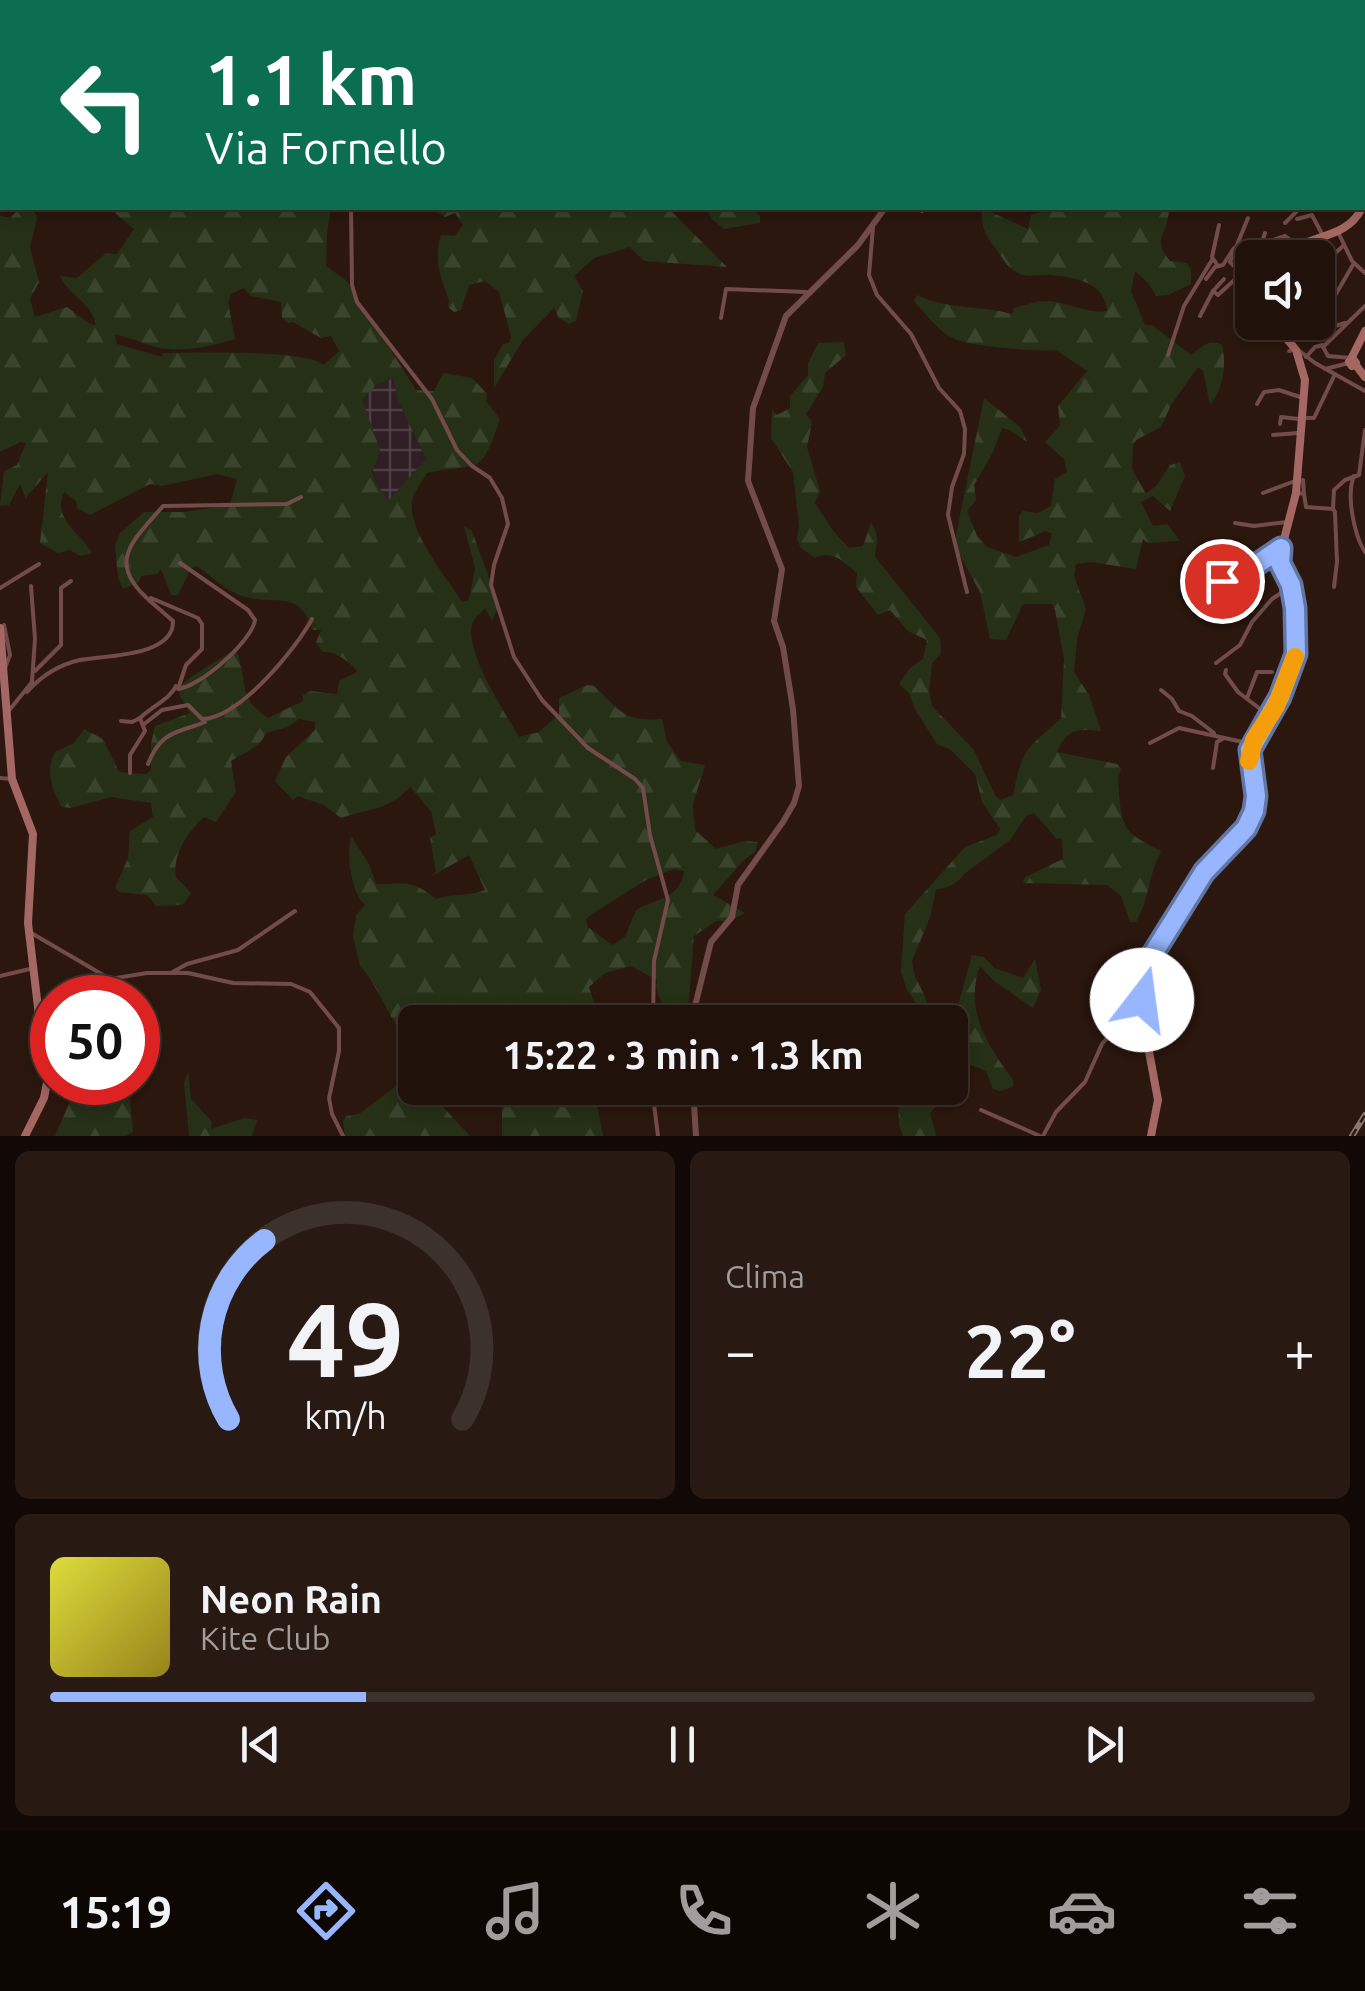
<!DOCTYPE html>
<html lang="it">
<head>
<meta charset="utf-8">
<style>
  body { margin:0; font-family:Ubuntu,sans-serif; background:#281a13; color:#f1f3f6; height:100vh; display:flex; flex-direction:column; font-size:38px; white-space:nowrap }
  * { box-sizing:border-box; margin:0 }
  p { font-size:32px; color:#a29d9c }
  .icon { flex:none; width:55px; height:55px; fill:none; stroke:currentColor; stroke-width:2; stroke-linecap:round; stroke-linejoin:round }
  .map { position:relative; height:1136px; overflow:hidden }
  .side { display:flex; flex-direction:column; gap:15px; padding:15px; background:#120906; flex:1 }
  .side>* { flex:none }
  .banner { position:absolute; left:0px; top:0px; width:1365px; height:210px; box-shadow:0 5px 15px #0003,0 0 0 2px #3d312b; background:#0b6e4f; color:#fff; overflow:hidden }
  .controls { position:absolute; left:1235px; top:240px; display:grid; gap:20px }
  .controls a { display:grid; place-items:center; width:100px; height:100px; border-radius:15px; background:#20110a; box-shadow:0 5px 15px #0003,0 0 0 2px #3d312b; font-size:50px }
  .speed { position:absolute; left:30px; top:975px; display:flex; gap:20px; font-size:50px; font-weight:700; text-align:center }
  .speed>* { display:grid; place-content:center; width:130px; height:130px; border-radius:50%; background:#20110a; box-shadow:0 5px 15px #0003,0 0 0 2px #3d312b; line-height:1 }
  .speed .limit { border:15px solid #d22; background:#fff; color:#111 }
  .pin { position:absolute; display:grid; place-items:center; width:85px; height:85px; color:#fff; margin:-42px; border:5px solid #fff; border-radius:50%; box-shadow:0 2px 10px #0007 }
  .me { position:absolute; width:110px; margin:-55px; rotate:15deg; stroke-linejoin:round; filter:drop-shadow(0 0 8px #0008) }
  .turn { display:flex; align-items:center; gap:35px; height:210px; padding:0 40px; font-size:45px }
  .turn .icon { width:130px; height:130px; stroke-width:2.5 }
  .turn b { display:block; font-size:70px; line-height:85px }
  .big { font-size:75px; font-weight:700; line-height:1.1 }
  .side .widget { flex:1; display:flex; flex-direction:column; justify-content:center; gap:15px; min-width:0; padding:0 35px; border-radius:15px; background:#281a13 }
  .side .dial { align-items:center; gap:0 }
  .dial svg { height:260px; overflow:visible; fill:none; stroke:#3d312b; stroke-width:7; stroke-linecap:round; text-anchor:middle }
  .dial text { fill:#f1f3f6; stroke:none }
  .song { display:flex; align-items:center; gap:30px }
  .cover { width:120px; height:120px; border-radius:15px; background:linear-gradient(135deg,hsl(60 70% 55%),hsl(50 70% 35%)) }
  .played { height:10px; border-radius:5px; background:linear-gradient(90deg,#97b6fd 25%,#3d312b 25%) }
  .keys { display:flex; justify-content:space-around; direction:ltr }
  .heat { display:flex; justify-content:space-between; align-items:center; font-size:55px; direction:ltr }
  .side .tiles { flex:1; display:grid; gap:15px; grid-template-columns:1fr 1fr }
  .widget:last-child { grid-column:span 2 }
  .trip { position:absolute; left:398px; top:1005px; width:570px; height:100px; border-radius:15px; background:#20110a; box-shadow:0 5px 15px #0003,0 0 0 2px #3d312b; font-weight:700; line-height:100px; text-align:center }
  .tab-bar { display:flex; height:160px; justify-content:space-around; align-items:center; background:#0d0704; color:#a29d9c }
  .tab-bar .icon { width:70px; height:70px }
  .tab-bar .active { color:#97b6fd }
  .tab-bar b { font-size:45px; color:#f1f3f6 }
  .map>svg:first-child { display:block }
  .industrial { fill:url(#industrial-grid) }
  .forest { fill:url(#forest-firs); fill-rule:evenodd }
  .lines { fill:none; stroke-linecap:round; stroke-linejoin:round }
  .pedestrian { stroke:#734c4a; stroke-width:4 }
  .minor { stroke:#734c4a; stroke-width:4 }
  .tertiary { stroke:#734c4a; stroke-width:6 }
  .secondary { stroke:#a46763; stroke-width:8 }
  .rail-casing { stroke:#88766f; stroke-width:6 }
  .rail { stroke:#2b170e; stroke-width:2.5; stroke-dasharray:8; stroke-linecap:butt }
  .route-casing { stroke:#6276a4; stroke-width:25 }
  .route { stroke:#97b6fd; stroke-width:18 }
  .slow { stroke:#f59e0b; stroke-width:18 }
</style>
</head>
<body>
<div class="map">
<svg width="1365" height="1136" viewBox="0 0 1365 1136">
  <defs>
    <pattern id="industrial-grid" width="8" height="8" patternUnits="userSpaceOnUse" patternTransform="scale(2.5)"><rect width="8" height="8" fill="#2f1e24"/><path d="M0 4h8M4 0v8" fill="none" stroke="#4d3e43"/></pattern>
    <pattern id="forest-firs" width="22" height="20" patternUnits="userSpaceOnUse" patternTransform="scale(2.5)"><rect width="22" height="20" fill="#253017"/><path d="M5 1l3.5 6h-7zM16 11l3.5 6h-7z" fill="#3a442d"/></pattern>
  </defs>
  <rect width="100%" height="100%" fill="#2b170e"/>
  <path class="industrial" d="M394 378 398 400 426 459 388 502 375 481 362 400 376 385Z"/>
  <g class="forest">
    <path d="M0 0H156V2H2V140Z"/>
    <path d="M20 208H33L37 218 30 247 39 282 30 299 35 317 67 307 90 324 96 325C90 300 70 297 60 276L77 278 106 253 117 254 134 229 115 213 100 208H331L327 233 326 266 347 281 416 390 434 391 443 373 472 378 487 394 486 401 500 419C479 480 481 461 427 473 423 481 413 492 412 501 408 532 446 576 462 602L469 600 475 568 464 526 472 531 499 605 492 621 485 608C482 612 477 615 474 620 459 644 506 714 519 737L539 732 559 714V698L587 685 594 686C621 711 623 722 662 719L667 742 681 761 705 765 693 804 695 830 716 849 744 841 758 842 755 852 744 860 713 895 745 913 730 921H716L694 936 689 999 682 1022H667C669 1006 653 997 657 980L631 966 605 973 589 987 600 1022H415V1046L397 1027 370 978 360 966 353 936 356 915 365 905C350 890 347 857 351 836L369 864 376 884C407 884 411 879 436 899 453 893 468 897 485 890L469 855 432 876 436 871 430 838 436 834 431 811 410 787C388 811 370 808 341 818L324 805 298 796 293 800 275 781 286 757 315 730V722L299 719 288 727 266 733C260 748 244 753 231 761L236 792 216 822 204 817C188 832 172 855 176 877L191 893 183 905 156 906 147 895 119 892 115 888 128 858 130 831 153 817 151 803 111 797 70 808 62 807C52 790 45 771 55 752L74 743 84 729 103 739 119 772 146 774 151 770V744L155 726 190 713 179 694V687C195 672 214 664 233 650L238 654C247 685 239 699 268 718L303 701V695L310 691 337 694 339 681 357 672C352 662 333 650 322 652L316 642 321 630H312C301 589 276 605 246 597 226 592 214 578 197 566L191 568 178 595H171L161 569 157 574 141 576 139 582 123 589 118 577 115 546 120 533 144 512H184L230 505 237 479 218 474 162 486 150 484 90 515 77 508 76 501 64 492C52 519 80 532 92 553L80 556 70 550 58 553 40 543 48 472 27 496 24 506 26 499 20 484 9 505 0 506 4 471 17 465 26 443 20 442 0 452V216L10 218ZM244 288 251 296 281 302 282 317 288 323 293 322 321 338 331 336 339 351 324 365C305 349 195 353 163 353L162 357 117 344 115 335C127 337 135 340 146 344 174 355 208 347 235 339L228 302 231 294ZM393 378 398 400 426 459 388 501 375 481 372 472 380 450 362 400 376 385ZM674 869 684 871C680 900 656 898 636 910L625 937 612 945 588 927 586 919 592 914 646 880Z"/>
    <path d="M431 208H668L727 267 644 261 630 247 594 258 574 276 583 291 576 321 569 324 559 318 554 308 523 340 494 388V360L503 344 510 342 511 336 499 292 485 281 469 285 461 310 454 312 448 307 449 301C441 277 433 260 441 235L455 236 463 225 455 213 445 217Z"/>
    <path d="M706 208H752L760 216V223L724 229 712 219Z"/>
    <path d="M982 208 1028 229 1031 215 1055 208H1169C1169 234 1150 237 1170 261L1187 263 1191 269V284L1168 295 1156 296 1149 284 1135 271 1131 291 1145 325H1152L1191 355C1202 347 1209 338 1222 345 1227 363 1223 391 1210 405L1203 371 1198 367 1171 405 1161 427 1136 440 1133 446 1132 469 1146 494 1157 485 1170 465 1180 462 1185 476 1170 511 1153 496 1141 502 1153 526 1167 524 1180 541 1148 543 1143 539 1136 569 1091 562 1076 564 1074 576 1086 609 1077 639 1074 672 1089 695 1101 731C1076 728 1066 730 1057 752L1117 764 1121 769C1116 780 1119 783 1119 794 1122 832 1128 834 1161 851 1149 873 1149 901 1136 922H1130L1121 896 1107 885 1023 883 1025 877 1063 859 1062 839 1056 838 1034 813 1026 816 1010 840 964 874C958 883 947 889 936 889L930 917 912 961 915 977 925 996 930 1022H921L919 1007 907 990 901 972 905 914 965 847 997 835 1000 829 982 802 975 774 951 750 937 744 916 711 909 693 899 684 910 668 923 659 927 640 908 631 890 610 878 615 856 587 857 573C844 563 833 549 815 558L801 548 797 540 799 526 793 472 771 438 772 410 777 415 790 408V396L808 375V363L818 343 844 342 846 355 825 373 823 387 806 414 812 422 807 447 820 491 815 503 834 532 849 548 863 546 871 523C880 535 876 544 875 557L940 638 941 653 932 663 929 691 932 706 974 750 995 795 1000 800 1013 795C1023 745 1026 751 1061 718L1064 659 1055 610 1052 604H1023L1006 640 990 639 980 592 954 545 984 398 1021 428 1027 442 1010 430 1002 428 993 452 974 485 976 500 967 511 977 536 987 547 1016 557 1049 545 1052 534 1046 531 1019 542V516L1023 511 1038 513 1051 506 1055 479 1067 472 1064 459 1045 442 1060 426 1058 406 1087 371 1056 350C1040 352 968 346 955 339 938 332 926 314 914 301L917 295C947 310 980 305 1012 314L1014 308C1026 305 1035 301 1048 301 1068 302 1086 314 1107 311 1106 283 1075 277 1052 275 1042 274 1030 278 1020 274 1007 269 1001 255 993 245 983 232 981 223 982 208Z"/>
    <path d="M972 955 984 957 994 968 1023 978 1035 959 1041 990 1033 1008 994 981 980 966C964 1011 987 1044 1013 1080V1087L1000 1091 993 1089 986 1071 971 1065 952 1080 951 1102 934 1108 930 1114 936 1136H903L899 1125 898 1088H950V1057L953 1054 950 1034Z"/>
    <path d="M188 1072 191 1099 212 1122 211 1129 245 1118 257 1120 252 1136H189L184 1083Z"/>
    <path d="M407 1078 415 1083V1088L433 1096 470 1136H345L343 1121 346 1116 359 1114Z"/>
    <path d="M78 1083H112L129 1089 133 1132 125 1136H55Z"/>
    <path d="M502 1088H594L603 1136H502Z"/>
  </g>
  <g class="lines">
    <g class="pedestrian">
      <path d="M1224 279 1213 291 1218 295 1242 273"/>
      <path d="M1200 316 1213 291"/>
      <path d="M1289 351H1290"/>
      <path d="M1306 357 1315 347 1323 345"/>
    </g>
    <g class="minor">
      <path d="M293 0 294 2"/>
      <path d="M544 2 545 0"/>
      <path d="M1364 26 1365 31"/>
      <path d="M1362 179 1365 178"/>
      <path d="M351 208 352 285 357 302 432 399 457 450 472 466 490 478 502 498 508 524 494 565 491 585 514 657 542 700 588 748 635 779 643 788 650 835 668 900 654 961 653 1022"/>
      <path d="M922 211 923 208"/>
      <path d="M1248 218 1230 262 1240 272 1252 271"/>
      <path d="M1297 219 1312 215 1323 236"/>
      <path d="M1285 223 1300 208"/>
      <path d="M873 227 869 275 877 295 911 334 939 388 960 411 965 429 964 454 952 487 948 515 967 592"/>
      <path d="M1338 232 1352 261 1365 273"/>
      <path d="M1265 233 1263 239 1267 242 1285 236 1297 245"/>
      <path d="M1265 257 1293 247"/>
      <path d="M1218 266 1212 257 1219 225"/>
      <path d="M1318 269 1343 246"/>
      <path d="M1206 279 1215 267 1223 265 1234 248"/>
      <path d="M1318 303 1324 296 1333 299 1354 263"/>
      <path d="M721 318 726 289 806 292"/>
      <path d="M1255 322 1257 338"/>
      <path d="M1313 322 1335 326 1345 323"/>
      <path d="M1297 349 1315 363 1365 391"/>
      <path d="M1168 355 1184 306 1212 260"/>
      <path d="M1351 358 1328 356 1323 347 1365 306"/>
      <path d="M1325 369 1349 363"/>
      <path d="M1257 404 1264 392 1279 390 1303 398"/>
      <path d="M1302 418H1314L1335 374"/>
      <path d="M1280 424 1281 417 1299 419"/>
      <path d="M1273 435 1298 433"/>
      <path d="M1354 476C1346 495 1354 535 1365 552"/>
      <path d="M1303 480 1304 494"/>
      <path d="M1263 493 1295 481"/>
      <path d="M1298 493 1304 494 1306 507 1333 509 1335 512 1337 562 1334 587"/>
      <path d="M1333 509 1334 490 1345 480 1359 475 1365 430"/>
      <path d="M1235 523 1254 526 1287 522"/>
      <path d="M1209 577 1210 563 1217 562 1223 566V582L1230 583 1281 547"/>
      <path d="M0 588 39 564"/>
      <path d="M150 601C105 562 133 541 163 506L287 504 301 497"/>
      <path d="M4 625 10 655 5 668"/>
      <path d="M1216 663 1240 645 1252 622 1272 599 1287 589 1288 584"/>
      <path d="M1226 670 1225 674 1238 692 1268 715"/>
      <path d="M35 671 61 645V588L71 581"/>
      <path d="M1161 690 1172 699 1179 711 1192 716 1214 733"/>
      <path d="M27 692C41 676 58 665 80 660 105 655 174 657 173 621L150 601 151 598 198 618 202 624V649L186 665 178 689C200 687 252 641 255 620L248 610 180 563"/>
      <path d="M1247 698 1257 672H1272"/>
      <path d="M7 713 32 682 35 639 31 586"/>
      <path d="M203 719C240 717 295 650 312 619"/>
      <path d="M121 721 132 722 140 718"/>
      <path d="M143 725 162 710 188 705 205 722C178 733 161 730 148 764"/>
      <path d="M1150 743 1179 728 1252 744"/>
      <path d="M1213 768 1217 742 1224 738"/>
      <path d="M130 773V755L145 731 140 718C151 707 170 699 176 686"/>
      <path d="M0 778 12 779"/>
      <path d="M33 934 110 979 147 973H188L233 983 291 984 310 992 339 1028V1051L329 1098 332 1114 343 1136"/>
      <path d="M171 973 187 964 238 950 295 911"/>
      <path d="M0 976 34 968"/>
      <path d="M652 1088 658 1136"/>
      <path d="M981 1110 1040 1136"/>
      <path d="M1043 1136 1056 1112 1085 1082 1102 1044 1134 1007 1142 987"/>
    </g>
    <g class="tertiary">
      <path d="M939 2 940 0"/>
      <path d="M691 1022 711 942 732 917 738 885 783 822 794 803 799 786 793 709 783 647 774 621 782 569 748 481 753 408 786 316 858 245 885 208"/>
      <path d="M693 1088 696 1136"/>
    </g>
    <g class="secondary">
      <path d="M1287 258C1304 232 1344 243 1362 208"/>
      <path d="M1353 359 1356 363 1352 366 1349 362Z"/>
      <path d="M1350 361 1365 331"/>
      <path d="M1355 364 1365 377"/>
      <path d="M0 628 12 779 33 834 28 923 39 1016 50 1067 44 1098 25 1136"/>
      <path d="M1151 1136 1158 1100 1142 1014 1146 968 1203 872 1242 833 1251 819 1256 796 1250 750 1280 697 1296 654 1297 626 1293 592 1280 555 1296 493 1305 380 1296 350 1273 322"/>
    </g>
    <defs>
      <path id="rail" d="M1352 1136 1365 1115"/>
    </defs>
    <use href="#rail" class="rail-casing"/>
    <use href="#rail" class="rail"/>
  </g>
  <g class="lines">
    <defs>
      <path id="route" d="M1142 1000 1146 971 1151 957 1204 872 1246 828 1254 811 1256 796 1250 750 1280 697 1296 654 1295 608 1291 585 1280 563 1281 548 1231 582 1222 581"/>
    </defs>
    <use href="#route" class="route-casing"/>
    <use href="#route" class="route"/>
    <path class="slow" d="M1249 761 1254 740 1276 706 1295 657"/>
  </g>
</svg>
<div class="controls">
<a><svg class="icon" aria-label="sound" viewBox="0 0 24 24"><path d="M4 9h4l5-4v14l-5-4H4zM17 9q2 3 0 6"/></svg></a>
</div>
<div class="speed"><div class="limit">50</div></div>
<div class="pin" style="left:1222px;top:581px;background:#d93025"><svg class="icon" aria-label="arrive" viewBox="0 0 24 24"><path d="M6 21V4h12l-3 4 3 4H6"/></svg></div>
<svg class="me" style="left:1142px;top:1000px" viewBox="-20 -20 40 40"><circle r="19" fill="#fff"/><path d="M0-13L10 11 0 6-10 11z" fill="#97b6fd"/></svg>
<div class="trip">15:22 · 3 min · 1.3 km</div>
<div class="banner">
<div class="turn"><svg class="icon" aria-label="left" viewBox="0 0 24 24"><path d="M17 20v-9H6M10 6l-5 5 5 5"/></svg><div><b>1.1 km</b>Via Fornello</div></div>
</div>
</div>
<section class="side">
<div class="tiles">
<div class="widget dial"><svg viewBox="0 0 100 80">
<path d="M14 69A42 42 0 1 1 86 69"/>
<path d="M14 69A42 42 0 0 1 25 14" stroke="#97b6fd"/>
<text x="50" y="56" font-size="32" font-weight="700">49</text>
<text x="50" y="72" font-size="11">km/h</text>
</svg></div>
<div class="widget"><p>Clima</p>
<div class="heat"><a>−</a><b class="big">22°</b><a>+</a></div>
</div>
<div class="widget">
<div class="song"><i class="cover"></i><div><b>Neon Rain</b><p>Kite Club</p></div></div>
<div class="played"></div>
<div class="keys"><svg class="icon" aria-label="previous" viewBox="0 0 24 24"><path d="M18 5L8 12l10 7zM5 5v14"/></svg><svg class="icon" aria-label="pause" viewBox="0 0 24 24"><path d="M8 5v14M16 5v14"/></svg><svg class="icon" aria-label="next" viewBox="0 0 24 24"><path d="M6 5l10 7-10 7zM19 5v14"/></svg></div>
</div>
</div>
</section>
<nav class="tab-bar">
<b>15:19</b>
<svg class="icon active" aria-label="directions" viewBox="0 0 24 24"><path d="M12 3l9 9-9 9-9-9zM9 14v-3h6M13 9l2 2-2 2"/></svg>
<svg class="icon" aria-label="music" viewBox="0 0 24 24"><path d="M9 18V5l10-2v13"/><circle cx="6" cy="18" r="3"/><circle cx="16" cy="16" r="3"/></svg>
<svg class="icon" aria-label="phone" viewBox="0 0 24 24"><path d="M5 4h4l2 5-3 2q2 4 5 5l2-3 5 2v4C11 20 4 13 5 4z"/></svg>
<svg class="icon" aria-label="climate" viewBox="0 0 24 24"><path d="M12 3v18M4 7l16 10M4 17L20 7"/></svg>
<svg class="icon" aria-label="car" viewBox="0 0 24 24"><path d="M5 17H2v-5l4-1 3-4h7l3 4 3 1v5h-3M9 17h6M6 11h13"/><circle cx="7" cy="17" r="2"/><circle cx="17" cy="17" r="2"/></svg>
<svg class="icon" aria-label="filters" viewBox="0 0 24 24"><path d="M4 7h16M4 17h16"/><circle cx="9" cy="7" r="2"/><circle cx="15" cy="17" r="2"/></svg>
</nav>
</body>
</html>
